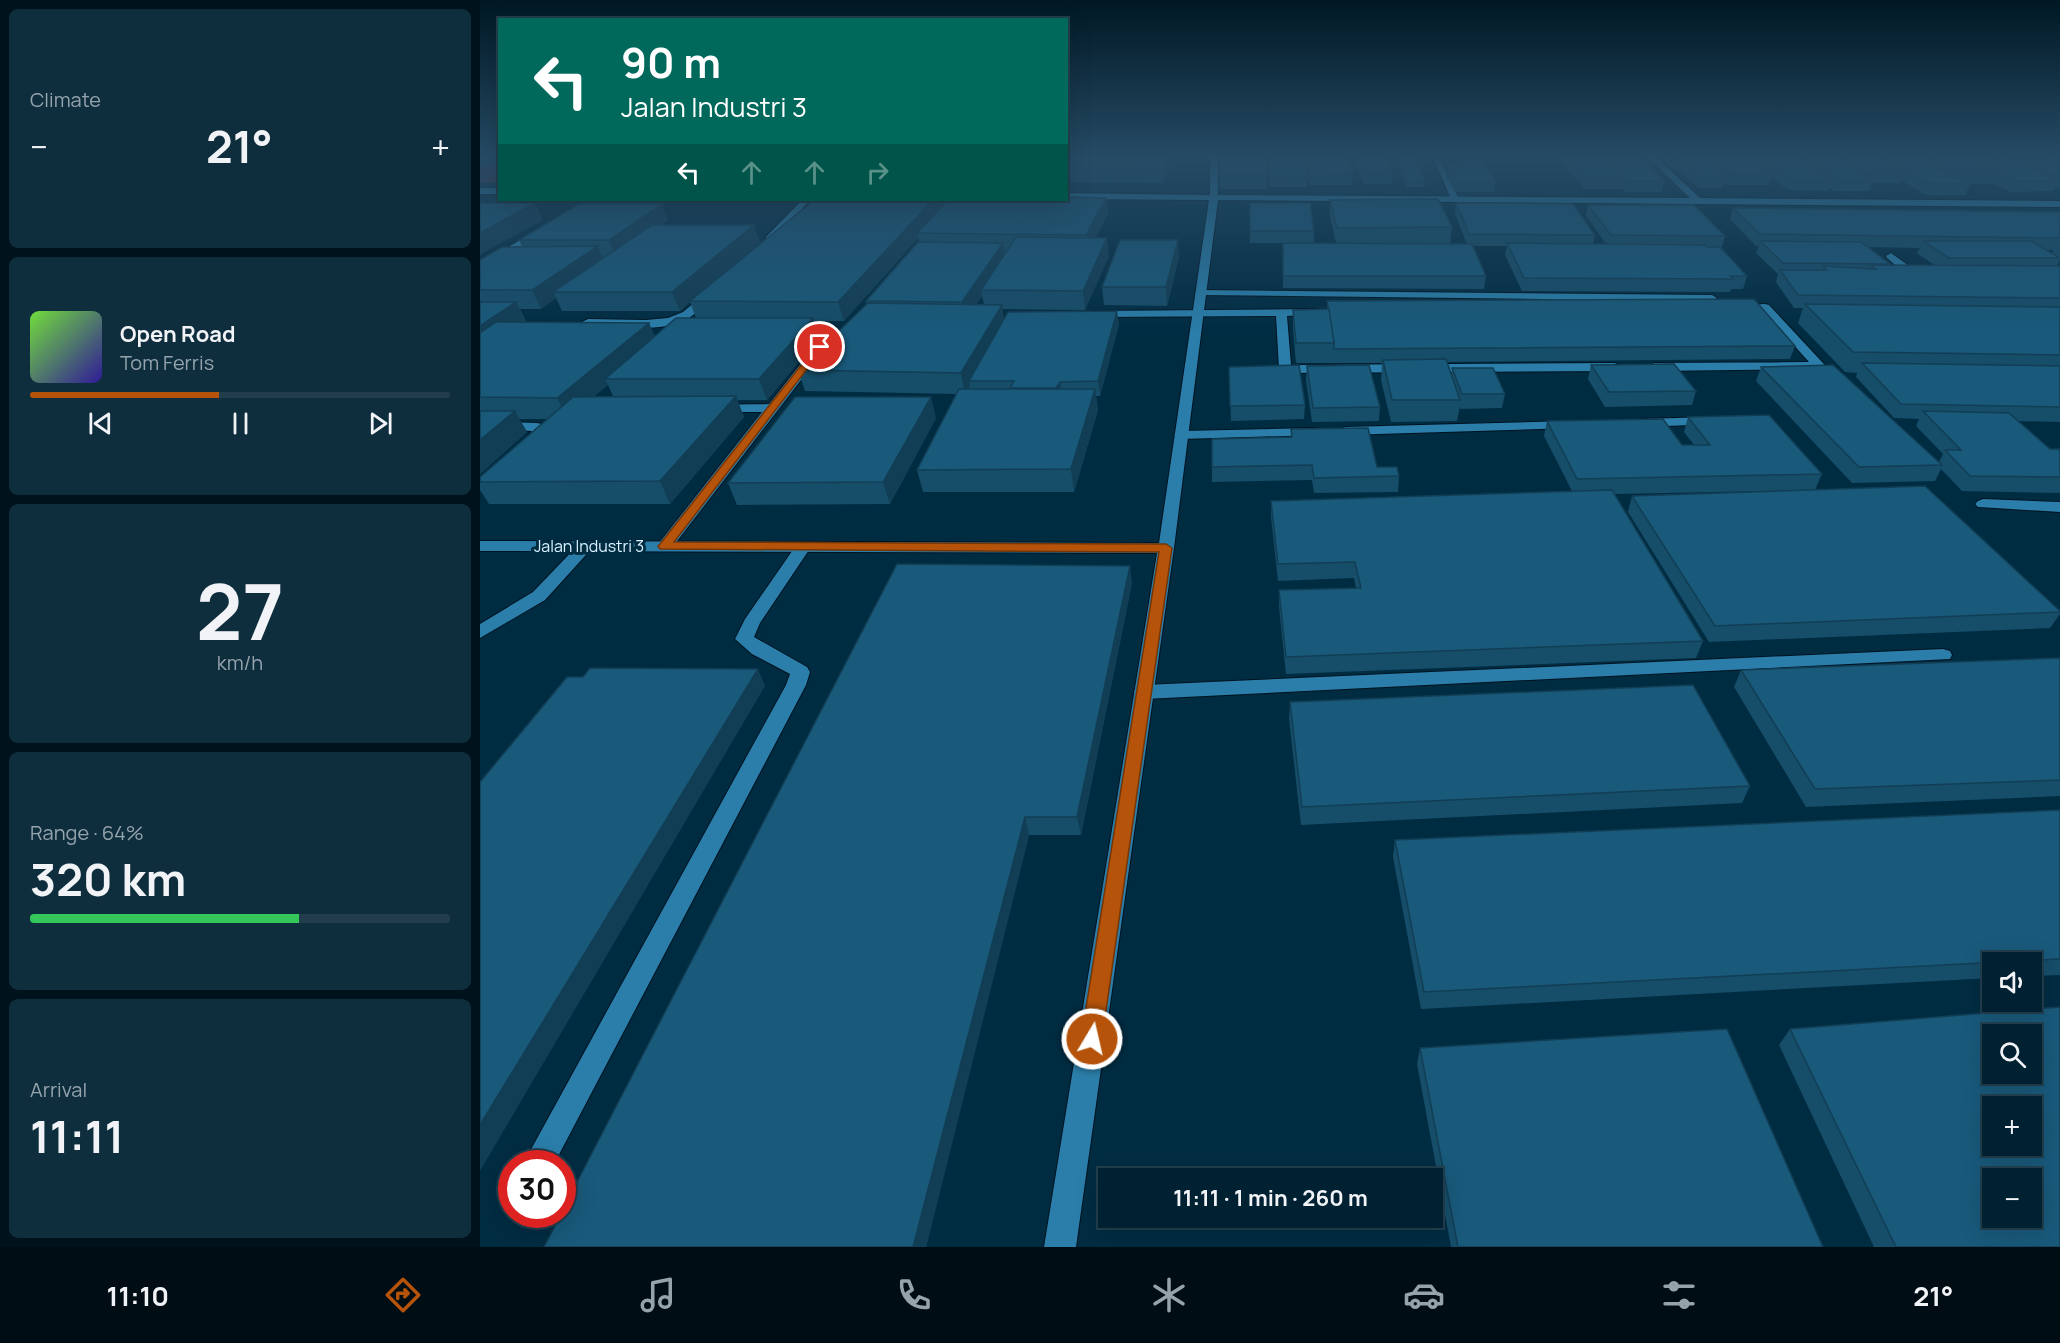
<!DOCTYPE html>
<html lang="en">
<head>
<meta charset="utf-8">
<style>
  body { margin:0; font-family:Manrope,sans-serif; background:#0e2e3e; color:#f1f3f6; height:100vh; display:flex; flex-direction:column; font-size:22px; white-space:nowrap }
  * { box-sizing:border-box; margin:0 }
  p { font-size:20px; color:#95a3ac }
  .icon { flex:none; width:33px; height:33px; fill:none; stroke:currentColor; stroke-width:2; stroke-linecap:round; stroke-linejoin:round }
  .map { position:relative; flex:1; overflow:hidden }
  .details { display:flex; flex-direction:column; gap:9px; padding:9px; background:#00121c; width:480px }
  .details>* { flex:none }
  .banner { position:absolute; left:18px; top:18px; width:570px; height:183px; border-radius:0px; box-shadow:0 6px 24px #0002,0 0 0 2px #223e4d; background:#00695c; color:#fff; overflow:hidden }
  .buttons { position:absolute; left:1502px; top:952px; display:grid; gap:12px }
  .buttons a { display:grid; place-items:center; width:60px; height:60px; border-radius:0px; background:#002132; box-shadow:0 6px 24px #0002,0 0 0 2px #223e4d; font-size:30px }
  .speed { position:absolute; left:18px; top:1150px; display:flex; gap:12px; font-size:30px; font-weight:700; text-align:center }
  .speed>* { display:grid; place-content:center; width:78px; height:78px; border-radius:50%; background:#002132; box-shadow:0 6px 24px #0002,0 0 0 2px #223e4d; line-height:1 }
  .speed .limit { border:9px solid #d22; background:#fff; color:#111 }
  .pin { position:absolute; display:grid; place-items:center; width:51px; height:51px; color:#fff; margin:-26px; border:3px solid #fff; border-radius:50%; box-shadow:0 2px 6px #0007 }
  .me { position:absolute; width:66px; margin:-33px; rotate:9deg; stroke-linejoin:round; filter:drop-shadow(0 0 4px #0008) }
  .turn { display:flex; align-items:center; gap:21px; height:126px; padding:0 24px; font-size:27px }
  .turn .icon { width:78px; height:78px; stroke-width:2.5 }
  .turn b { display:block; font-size:42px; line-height:51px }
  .lanes { display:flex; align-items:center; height:57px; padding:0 24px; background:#0003; justify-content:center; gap:30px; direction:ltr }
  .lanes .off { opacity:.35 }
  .big { font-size:45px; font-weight:700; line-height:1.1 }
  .details .widget { flex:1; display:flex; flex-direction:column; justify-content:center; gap:9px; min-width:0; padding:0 21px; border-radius:9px; background:#0e2e3e }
  .details .dial { align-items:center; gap:0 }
  .dial b { font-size:78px; line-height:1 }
  .song { display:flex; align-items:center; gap:18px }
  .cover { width:72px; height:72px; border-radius:9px; background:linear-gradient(135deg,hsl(100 70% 55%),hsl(250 70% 35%)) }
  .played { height:6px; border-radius:3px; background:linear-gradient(90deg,#b45309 45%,#223e4d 45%) }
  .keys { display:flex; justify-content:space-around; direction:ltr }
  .heat { display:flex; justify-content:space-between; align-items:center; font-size:33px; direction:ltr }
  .charge { height:9px; border-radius:4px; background:linear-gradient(90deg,#34c759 64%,#223e4d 0) }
  .trip { position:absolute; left:618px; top:1168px; width:345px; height:60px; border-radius:0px; background:#002132; box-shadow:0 6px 24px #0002,0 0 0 2px #223e4d; font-weight:700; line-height:60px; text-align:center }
  .dock { display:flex; height:96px; justify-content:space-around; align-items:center; background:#000d14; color:#95a3ac }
  .dock .icon { width:42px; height:42px }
  .dock .active { color:#b45309 }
  .dock b { font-size:27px; color:#f1f3f6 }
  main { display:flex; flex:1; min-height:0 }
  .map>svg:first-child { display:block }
  .green { fill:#56293b }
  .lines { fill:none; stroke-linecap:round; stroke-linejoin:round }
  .lane-casing { stroke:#001321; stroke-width:2 }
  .street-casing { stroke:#001321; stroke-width:2 }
  .lane { fill:#2a7ea9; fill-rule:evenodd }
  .street { fill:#2a7ea9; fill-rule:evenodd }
  .wall { fill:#164d69; fill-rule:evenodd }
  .shaded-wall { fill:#123e55 }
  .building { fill:#19597a; stroke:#123e55; stroke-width:1.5; fill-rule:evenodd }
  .route { fill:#b45309; stroke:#753606; stroke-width:1.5 }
  .labels { text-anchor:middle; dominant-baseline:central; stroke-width:6; stroke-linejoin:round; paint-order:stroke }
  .street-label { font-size:16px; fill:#daf1ff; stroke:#002c42 }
</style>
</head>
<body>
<main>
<section class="details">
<div class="widget"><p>Climate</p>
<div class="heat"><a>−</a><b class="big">21°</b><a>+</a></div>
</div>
<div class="widget">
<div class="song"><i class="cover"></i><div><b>Open Road</b><p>Tom Ferris</p></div></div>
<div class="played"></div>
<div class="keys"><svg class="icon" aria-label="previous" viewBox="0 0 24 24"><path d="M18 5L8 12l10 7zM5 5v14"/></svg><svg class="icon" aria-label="pause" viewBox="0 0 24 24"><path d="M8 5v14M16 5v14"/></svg><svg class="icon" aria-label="next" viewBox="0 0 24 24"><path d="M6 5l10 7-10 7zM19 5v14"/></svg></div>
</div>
<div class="widget dial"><b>27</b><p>km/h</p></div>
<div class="widget"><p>Range · 64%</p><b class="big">320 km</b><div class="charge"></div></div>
<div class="widget"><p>Arrival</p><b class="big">11:11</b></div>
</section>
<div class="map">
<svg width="1580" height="1247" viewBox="0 0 1580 1247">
  <rect width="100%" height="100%" fill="#002c42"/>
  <rect class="green" x="0" y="158" width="19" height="25"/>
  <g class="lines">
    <defs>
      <g id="lane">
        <path d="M954 159 961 161 979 199 978 201 971 199Z"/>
        <path d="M322 200H330L292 241H286V237Z"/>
        <path d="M58 230 66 232 0 270V263Z"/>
        <path d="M1411 253 1436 271 1448 274C1433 284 1419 268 1407 258L1406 256Z"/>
        <path d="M231 289 235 290V294C226 303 218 313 207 319 179 334 138 326 108 325L102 322 108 319 166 320 188 318 203 312Z"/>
        <path d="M721 290 1232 295 1237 298 1232 301 717 295 716 293Z"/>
        <path d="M1285 304 1289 305 1343 363 1345 366 1343 369 1174 371 1168 367 1174 363 1329 362 1282 310 1259 311 1253 308 1259 305Z"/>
        <path d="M836 309 840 310V314L807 316 811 365 1135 363 1141 367 1135 371 805 373 799 369 796 316 614 317 608 314 614 311Z"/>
        <path d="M340 343 346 347 344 350 191 549H179L177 546 179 543 282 412H238L233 411 231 408 233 405 289 404 336 344Z"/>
        <path d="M1230 417 1237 421 1235 424 1162 427 1155 423 1162 419Z"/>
        <path d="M0 421 57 423 62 424 67 431 52 448 47 449 40 445 52 431 0 429Z"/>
        <path d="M1089 421 1094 422 1096 425 1094 428 865 435 858 431 865 427Z"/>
        <path d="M834 428 839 429 841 432 839 435 701 439 694 435 701 431Z"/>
        <path d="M1503 499 1580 502V512L1498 507 1495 504 1498 501Z"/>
        <path d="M106 541 114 546 65 600 0 638V624L53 592 100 543Z"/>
        <path d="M323 542 331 547 280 623 274 637 327 667 330 672 326 685 74 1164H43L306 685 310 674 272 654 255 639 265 619 317 544Z"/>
        <path d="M1463 649 1470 651 1472 655 1470 659 664 699 657 697 654 692 657 687 664 685Z"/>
      </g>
      <g id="street">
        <path d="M730 158H738V195L1210 198 1168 158H1177L1220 198 1580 201V207L738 200 694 548 596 1247H564L677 553 0 551V541L679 543 729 200 586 199V193L730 195Z"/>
        <rect x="0" y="188" width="20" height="6"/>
      </g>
    </defs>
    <use href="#lane" class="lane-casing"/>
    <use href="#street" class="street-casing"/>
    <use href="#lane" class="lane"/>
    <use href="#street" class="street"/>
  </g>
  <g class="wall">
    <path d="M0 158H20V164L4 165 0 163Z"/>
    <path d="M589 158H693L684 183 586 182V162Z"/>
    <path d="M788 158H824L828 176 827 187H790Z"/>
    <path d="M825 158H868L873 174 872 185H830Z"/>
    <path d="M879 158H907L913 173 912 184H883L878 166Z"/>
    <path d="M917 158H935L936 163 945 181 944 187H927L918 166V162Z"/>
    <path d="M1078 158H1162L1184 181 1182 192H1146L1143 189H1105L1083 164V162H1081Z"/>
    <path d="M1181 158H1317L1323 162 1324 158H1399L1402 160 1403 158H1532L1540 162 1541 159H1552L1550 158H1580V189L1575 188 1574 191 1530 192 1512 183 1511 184H1490L1485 195H1446L1421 180 1420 183H1392L1389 191H1354L1349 187 1348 191 1308 190 1291 176 1288 185H1247L1244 183 1243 188H1219L1202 172 1203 170H1194Z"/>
    <path d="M979 160 1016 181 1014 192H975L966 176 967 165H979Z"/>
    <path d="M739 174H787V189H740Z"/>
    <path d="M626 198 628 214 615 238 629 256 605 310 522 309 524 319 639 324 620 396H616L618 410 594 492H443L437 470 477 394 325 391 318 370 387 304 386 301 439 242 438 238 364 321H334L339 338 287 400H257L264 417 190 504H9L0 490V477L67 419H39L47 432 0 474V260L42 247 39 240 182 204 188 220 181 225 280 242 238 278 464 205ZM502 296 504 305H496ZM76 298 82 311H200L210 302 216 318 175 336 44 322 46 321 40 309H61ZM128 385 133 396H114Z"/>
    <path d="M850 200 972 227 970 244H987L975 214 976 203 1115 235 1113 244H1126L1106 216 1108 205 1245 236 1242 247H1240L1267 276 1263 289H1251L1250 292 1042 291 1025 255 1027 246H993L1006 276 1004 289 803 288V243H856L850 216Z"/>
    <path d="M770 203 834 231V243H770Z"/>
    <path d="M1253 208 1580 212V260L1577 266H1580V422L1538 421 1570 449H1580V493L1482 491 1461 469 1455 481 1372 483 1276 381 1281 367 1459 462 1463 454 1436 426 1439 419 1414 418 1376 377 1377 373 1365 372 1318 323 1323 308H1314L1296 282 1298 274 1276 253 1279 246H1276L1250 219ZM1389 247 1440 248 1437 253 1456 266 1409 265 1410 264ZM1566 250H1573L1572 253Z"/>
    <path d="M699 257 687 306 624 305 622 287Z"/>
    <path d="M847 301 1315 346 1310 359 967 362 972 375V368L1025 394 1022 408 980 409V406L977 421 911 422 901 380 902 363H816L813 329V310L847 309Z"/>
    <path d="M1111 365 1216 391 1212 405 1125 407 1108 379Z"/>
    <path d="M827 366 900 407 899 421 832 422 826 380Z"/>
    <path d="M749 367 825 405 824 419 751 421Z"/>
    <path d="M1208 417 1342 474 1335 490 1580 611V614L1570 628 1229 642 1148 512 1152 496 1334 490 1134 494 1223 641 1216 658 806 674 799 607V590L876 588 874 578 798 581 791 517V501L1092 491 1064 436 1067 421 1202 445H1214L1204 432Z"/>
    <path d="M456 418 410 504 257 505 248 483Z"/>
    <path d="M811 429 919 476 918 492 834 493 832 480 732 482V467L811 437Z"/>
    <path d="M652 583 601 835H549L446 1247H64Z"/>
    <path d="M1580 658V796L1326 807 1254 687 1261 670Z"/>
    <path d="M810 702 1270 786 1262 803 821 825 809 719Z"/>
    <path d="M1580 810V975L1551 976V963H1512V978L941 1009 913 857 915 840Z"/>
    <path d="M1310 1029 1580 1247H1394L1299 1045Z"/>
    <path d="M940 1048 1343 1247H971L937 1064Z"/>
  </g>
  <g class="shaded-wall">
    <path d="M687 158H693L684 183 683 168Z"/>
    <path d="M626 198 628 214 608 253 606 235Z"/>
    <path d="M453 200H463L464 207 437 233 438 238 364 321 358 302Z"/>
    <path d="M55 203 63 220 0 255V233Z"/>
    <path d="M182 204 188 220 136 257 129 240Z"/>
    <path d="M274 225 280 242 211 301H210V302L200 311 192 292Z"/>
    <path d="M627 238 629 256 605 310 603 291Z"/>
    <path d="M698 240 699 257 687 306 686 287Z"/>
    <path d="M523 243 526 260 501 290 502 296 486 321 482 302Z"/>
    <path d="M118 246 125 264 73 292 76 298 61 309 52 290Z"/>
    <path d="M36 302 46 321 0 353V326Z"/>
    <path d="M522 305 525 325 489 381 490 386 485 394 481 373Z"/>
    <path d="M637 311 639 324 620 396 618 381Z"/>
    <path d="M333 318 339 338 287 400 279 379Z"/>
    <path d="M169 323 178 343 125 379 128 385 88 419 77 398Z"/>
    <path d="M580 382 582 397 578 402 576 388Z"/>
    <path d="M615 389 618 410 594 492 591 469Z"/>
    <path d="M256 396 264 417 190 504 180 481Z"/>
    <path d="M451 397 456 418 410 504 403 482Z"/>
    <path d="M35 411 47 432 0 474V440Z"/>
    <path d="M650 566 652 583 601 835 597 817Z"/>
    <path d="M278 669 285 686 0 1171V1125Z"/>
    <path d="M545 817 549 835 446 1247H433Z"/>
  </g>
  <g class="building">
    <path d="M589 158H687L683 168 586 167V162Z"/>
    <path d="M740 158H786L787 174H739Z"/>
    <path d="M788 158H824L828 176 790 177Z"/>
    <path d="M827 158H868L873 174 830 175Z"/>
    <path d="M879 158H907L913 173 884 174Z"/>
    <path d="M919 158H935L936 160H920Z"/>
    <path d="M1089 158H1125L1142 175 1127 158H1162L1184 181H1149L1146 178H1107Z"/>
    <path d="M1195 158H1228L1230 160H1197Z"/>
    <path d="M1231 158H1271L1291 174H1250Z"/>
    <path d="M1285 158H1317L1351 180H1311Z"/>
    <path d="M1326 158H1358L1393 181 1358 180Z"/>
    <path d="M1362 158H1399L1424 173H1385Z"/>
    <path d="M1405 158H1436L1490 184H1451Z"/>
    <path d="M1448 158H1486L1498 165 1543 164 1579 181H1535L1509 169 1516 173H1477Z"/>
    <path d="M1512 158H1532L1541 162H1521Z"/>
    <path d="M1541 159H1571L1580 164V178Z"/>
    <path d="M979 160H1001L1016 181 977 182 967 165H983Z"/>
    <path d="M918 161H935L945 181 927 182Z"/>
    <path d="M1205 162H1228L1246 178 1222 177Z"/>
    <path d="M586 197 626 198 606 235 437 233 468 200H586Z"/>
    <path d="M958 199 972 227 857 228 850 200Z"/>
    <path d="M334 200H453L358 302 210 301Z"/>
    <path d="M0 203H55L0 233Z"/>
    <path d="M770 203H830L834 231H770Z"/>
    <path d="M976 203 1093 204 1115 235 989 234Z"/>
    <path d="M99 204H182L129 240H39Z"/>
    <path d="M1108 205H1214L1245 236 1131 235Z"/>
    <path d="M1253 208 1580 212V238L1280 234Z"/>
    <path d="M172 225H274L192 292H73Z"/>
    <path d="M536 237 627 238 603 291 501 290Z"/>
    <path d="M640 240H698L686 287H622Z"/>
    <path d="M1280 241 1381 242 1410 264 1303 263Z"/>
    <path d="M1443 241H1551L1580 258H1469Z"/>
    <path d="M438 242 523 243 482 302 386 301Z"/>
    <path d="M803 243 992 244 1006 276H803Z"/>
    <path d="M1027 243 1224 245 1227 247H1240L1267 276H1250L1254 279 1044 278Z"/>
    <path d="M118 246 52 290H0V260L22 247Z"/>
    <path d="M1391 265 1580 266V298L1318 295 1300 270H1347L1343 266 1396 269Z"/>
    <path d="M1274 299 1315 346 854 349V343L847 301Z"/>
    <path d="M0 302H36L0 326Z"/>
    <path d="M388 303 522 305 481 373 318 370Z"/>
    <path d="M1325 304 1580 307V355L1373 352Z"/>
    <path d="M849 309 854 343H816L813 310Z"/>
    <path d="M637 311 618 381 580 382 576 388H530L534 381H489L528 312Z"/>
    <path d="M196 318H333L279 379H125Z"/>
    <path d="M16 322 169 323 77 398 0 397V333Z"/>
    <path d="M966 359 980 400H912L903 360Z"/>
    <path d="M1382 363 1580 366V407L1421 404Z"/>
    <path d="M1194 364 1216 391 1129 392 1111 365Z"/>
    <path d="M819 365 825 405 750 406 749 367Z"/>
    <path d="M889 365 900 407 833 408 827 366Z"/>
    <path d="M1353 365 1462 465 1379 467 1281 367Z"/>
    <path d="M972 368H1013L1025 394H982Z"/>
    <path d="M479 389H615L591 469 437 470Z"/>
    <path d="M256 396 180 481 0 482V477L93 397Z"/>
    <path d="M315 397H451L403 482 248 483Z"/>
    <path d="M0 411H35L0 440Z"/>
    <path d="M1443 411 1529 413 1570 449H1580V477L1490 476 1465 450H1481Z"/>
    <path d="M1289 415 1342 474 1097 479 1067 421 1183 419 1202 445H1230L1208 417Z"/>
    <path d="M888 428 897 467H917L919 476 834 478 832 465 732 467V439L812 437 811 429Z"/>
    <path d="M1445 486 1580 611V612L1235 626 1152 496Z"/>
    <path d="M1132 490 1223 641 806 657 799 590 881 588 875 562 798 564 791 501Z"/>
    <path d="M417 564 650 566 597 817H545L433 1247H64L81 1215H82V1211Z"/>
    <path d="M1580 658V780L1335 789 1261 670Z"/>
    <path d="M110 668 278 669 0 1125V782L87 677H103Z"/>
    <path d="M1213 685 1270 786 822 807 810 702Z"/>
    <path d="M1580 810V959L944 992 915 840Z"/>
    <path d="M1580 1007V1247H1416L1310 1029ZM1512 1035H1551V1074H1512ZM1512 1107H1551V1146H1512ZM1512 1179H1551V1218H1512Z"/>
    <path d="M1247 1029 1343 1247H978L940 1048Z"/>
  </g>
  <linearGradient id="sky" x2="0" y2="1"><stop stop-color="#001824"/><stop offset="0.47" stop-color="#264b65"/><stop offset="1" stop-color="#264b65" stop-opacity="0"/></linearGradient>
  <rect width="1580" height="333" fill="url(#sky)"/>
  <path class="route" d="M337 345 344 347 194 542 686 544 692 548 622 1039 619 1046 612 1049 604 1046 601 1039 679 552 180 549 178 546 180 544Z"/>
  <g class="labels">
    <g class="street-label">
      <text x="109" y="546">Jalan Industri 3</text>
    </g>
  </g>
</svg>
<div class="buttons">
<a><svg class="icon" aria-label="sound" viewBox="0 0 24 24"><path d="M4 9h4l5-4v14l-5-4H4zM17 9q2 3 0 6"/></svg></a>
<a><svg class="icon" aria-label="search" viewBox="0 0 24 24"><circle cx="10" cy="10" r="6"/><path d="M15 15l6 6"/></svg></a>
<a>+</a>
<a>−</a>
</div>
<div class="speed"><div class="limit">30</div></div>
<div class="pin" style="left:340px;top:347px;background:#d93025"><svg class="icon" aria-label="arrive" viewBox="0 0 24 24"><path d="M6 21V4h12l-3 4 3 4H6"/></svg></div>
<svg class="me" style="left:612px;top:1039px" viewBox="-20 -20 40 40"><circle r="17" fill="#b45309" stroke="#fff" stroke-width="3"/><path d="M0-11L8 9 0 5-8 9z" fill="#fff"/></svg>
<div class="trip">11:11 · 1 min · 260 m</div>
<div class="banner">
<div class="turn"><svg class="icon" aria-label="left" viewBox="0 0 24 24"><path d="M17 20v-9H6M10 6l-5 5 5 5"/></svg><div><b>90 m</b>Jalan Industri 3</div></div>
<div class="lanes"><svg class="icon" aria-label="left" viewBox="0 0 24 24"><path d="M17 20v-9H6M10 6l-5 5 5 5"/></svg><svg class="icon off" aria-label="ahead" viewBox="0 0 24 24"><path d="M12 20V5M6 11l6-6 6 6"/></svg><svg class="icon off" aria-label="ahead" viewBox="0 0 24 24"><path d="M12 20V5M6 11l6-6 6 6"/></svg><svg class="icon off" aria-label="right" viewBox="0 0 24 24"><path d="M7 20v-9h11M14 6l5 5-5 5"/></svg></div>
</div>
</div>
</main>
<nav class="dock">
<b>11:10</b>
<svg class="icon active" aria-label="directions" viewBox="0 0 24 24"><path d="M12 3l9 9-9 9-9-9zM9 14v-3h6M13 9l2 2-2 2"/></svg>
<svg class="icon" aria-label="music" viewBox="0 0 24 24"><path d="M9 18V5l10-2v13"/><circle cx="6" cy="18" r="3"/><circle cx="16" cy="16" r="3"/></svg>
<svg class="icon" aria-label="phone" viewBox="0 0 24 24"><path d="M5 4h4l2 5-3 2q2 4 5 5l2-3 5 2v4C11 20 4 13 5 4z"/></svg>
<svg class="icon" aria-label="climate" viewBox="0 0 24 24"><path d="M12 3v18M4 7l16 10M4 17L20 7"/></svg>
<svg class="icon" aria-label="car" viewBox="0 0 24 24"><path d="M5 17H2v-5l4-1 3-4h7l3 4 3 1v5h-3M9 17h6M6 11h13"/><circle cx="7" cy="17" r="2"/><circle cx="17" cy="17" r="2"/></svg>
<svg class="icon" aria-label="filters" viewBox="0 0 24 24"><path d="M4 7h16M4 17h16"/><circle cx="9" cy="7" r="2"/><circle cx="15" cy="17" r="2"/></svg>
<b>21°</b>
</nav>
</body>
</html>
